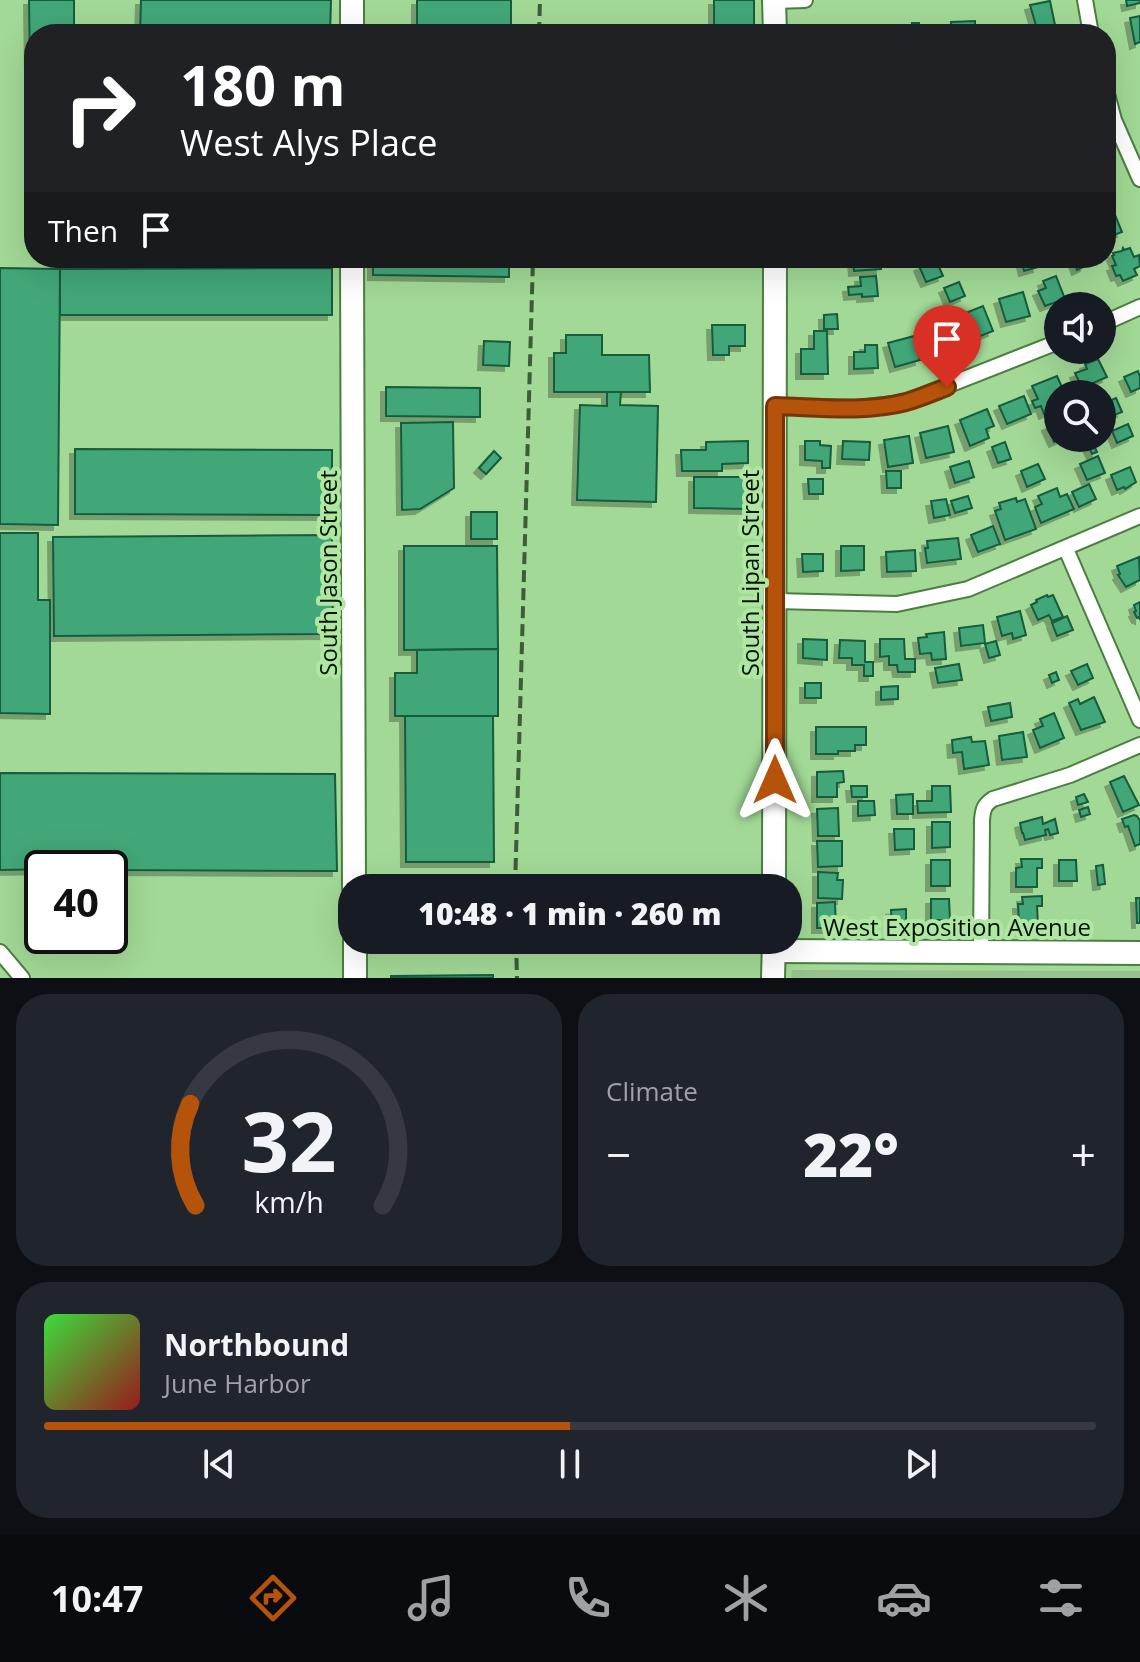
<!DOCTYPE html>
<html lang="en">
<head>
<meta charset="utf-8">
<style>
  body { margin:0; font-family:"Open Sans",sans-serif; background:#20242c; color:#f1f3f6; height:100vh; display:flex; flex-direction:column; font-size:30px; white-space:nowrap }
  * { box-sizing:border-box; margin:0 }
  p { font-size:26px; color:#9ea1a6 }
  .icon { flex:none; width:44px; height:44px; fill:none; stroke:currentColor; stroke-width:2; stroke-linecap:round; stroke-linejoin:round }
  .map { position:relative; height:978px; overflow:hidden }
  .details { display:flex; flex-direction:column; gap:16px; padding:16px; background:#0d0f14; flex:1 }
  .details>* { flex:none }
  .top-card { position:absolute; left:24px; top:24px; width:1092px; height:244px; border-radius:32px; box-shadow:0 8px 32px #0002; background:#202124; color:#fff; overflow:hidden }
  .fabs { position:absolute; left:1044px; top:292px; display:grid; gap:16px }
  .fabs a { display:grid; place-items:center; width:72px; height:72px; border-radius:50%; background:#171b24; box-shadow:0 8px 32px #0002; font-size:40px }
  .speed { position:absolute; left:24px; top:850px; display:flex; gap:16px; font-size:40px; font-weight:700; text-align:center }
  .speed>* { display:grid; place-content:center; width:104px; height:104px; border-radius:50%; background:#171b24; box-shadow:0 8px 32px #0002; line-height:1 }
  .speed .limit { border:4px solid #111; border-radius:12px; background:#fff; color:#111 }
  .pin { position:absolute; display:grid; place-items:center; width:68px; height:68px; color:#fff; margin:-82px -34px; border-radius:50% 50% 50% 0; rotate:-45deg; box-shadow:0 0 8px #0007 }
  .pin .icon { rotate:45deg }
  .me { position:absolute; width:88px; margin:-44px; rotate:0deg; stroke-linejoin:round; filter:drop-shadow(0 0 6px #0008) }
  .turn { display:flex; align-items:center; gap:28px; height:168px; padding:0 24px; font-size:36px }
  .turn .icon { width:104px; height:104px; stroke-width:2.5 }
  .turn b { display:block; font-size:56px; line-height:68px }
  .then { display:flex; align-items:center; height:76px; padding:0 24px; background:#0003; gap:16px; font-size:30px }
  .big { font-size:60px; font-weight:800; line-height:1.1 }
  .details .widget { flex:1; display:flex; flex-direction:column; justify-content:center; gap:12px; min-width:0; padding:0 28px; border-radius:32px; background:#20242c }
  .details .dial { align-items:center; gap:0 }
  .dial svg { height:208px; overflow:visible; fill:none; stroke:#363941; stroke-width:7; stroke-linecap:round; text-anchor:middle }
  .dial text { fill:#f1f3f6; stroke:none }
  .song { display:flex; align-items:center; gap:24px }
  .cover { width:96px; height:96px; border-radius:12px; background:linear-gradient(135deg,hsl(120 70% 55%),hsl(0 70% 35%)) }
  .played { height:8px; border-radius:4px; background:linear-gradient(90deg,#b45309 50%,#363941 50%) }
  .keys { display:flex; justify-content:space-around; direction:ltr }
  .heat { display:flex; justify-content:space-between; align-items:center; font-size:44px; direction:ltr }
  .details .tiles { flex:1; display:grid; gap:16px; grid-template-columns:1fr 1fr }
  .widget:last-child { grid-column:span 2 }
  .trip { position:absolute; left:338px; top:874px; width:464px; height:80px; border-radius:32px; background:#171b24; box-shadow:0 8px 32px #0002; font-weight:800; line-height:80px; text-align:center }
  .tabs { display:flex; height:128px; justify-content:space-around; align-items:center; background:#090b0e; color:#9ea1a6 }
  .tabs .icon { width:56px; height:56px }
  .tabs .selected { color:#b45309 }
  .tabs b { font-size:36px; color:#f1f3f6 }
  .map>svg:first-child { display:block }
  .green { fill:#96c18c }
  .building { fill:#42a778; stroke:#145b3d; stroke-width:2; filter:url(#shadow) }
  .lines { fill:none; stroke-linecap:round; stroke-linejoin:round }
  .street-casing { stroke:#4b7e40; stroke-width:18 }
  .secondary-casing { stroke:#4b7e40; stroke-width:26 }
  .street { stroke:#fff; stroke-width:14 }
  .secondary { stroke:#fff; stroke-width:22 }
  .rail { stroke:#3d5c37; stroke-width:4; stroke-dasharray:12 6; stroke-linecap:butt }
  .route-casing { stroke:#753606; stroke-width:20 }
  .route { stroke:#b45309; stroke-width:14 }
  .labels { text-anchor:middle; dominant-baseline:central; stroke-width:8; stroke-linejoin:round; paint-order:stroke }
  .street-label { font-size:24px; fill:#011200; stroke:#afe6a2 }
</style>
</head>
<body>
<div class="map">
<svg width="1140" height="978" viewBox="0 0 1140 978">
  <defs>
    <filter id="shadow"><feDropShadow dx="-5" dy="5" stdDeviation="0" flood-color="#0004"/></filter>
  </defs>
  <rect width="100%" height="100%" fill="#a2d996"/>
  <path class="green" d="M792 970 1140 971V978H791Z"/>
  <g class="building">
    <path d="M29 0H74V34H34V68H30Z"/>
    <path d="M141 0H331L330 34H140Z"/>
    <rect x="417" y="0" width="94" height="34"/>
    <rect x="714" y="0" width="40" height="30"/>
    <path d="M1126 0H1140V3L1127 6Z"/>
    <path d="M1050 1 1055 25 1037 29 1030 5Z"/>
    <path d="M1140 16V42L1135 44 1130 18Z"/>
    <path d="M975 21V34H951V22Z"/>
    <path d="M912 23H919V26L938 25 939 34H913Z"/>
    <path d="M882 25H894V30H902V34H883Z"/>
    <path d="M1108 198 1122 232 1109 237 1106 230V199Z"/>
    <path d="M1123 248 1124 250 1130 248 1134 257 1139 255 1140 266 1134 269 1137 275 1123 281 1120 275 1116 276 1112 266 1116 265 1112 256 1114 255 1113 253 1122 251Z"/>
    <path d="M373 258H509V277L373 275Z"/>
    <rect x="805" y="258" width="26" height="4"/>
    <path d="M853 258H880L881 269 854 271Z"/>
    <path d="M1021 258H1035L1038 267 1024 271Z"/>
    <path d="M1082 259 1085 266 1077 270 1074 262Z"/>
    <path d="M936 260 943 276 926 282 919 266Z"/>
    <path d="M0 268 60 269 58 525 0 524Z"/>
    <path d="M332 268V315H60V269Z"/>
    <path d="M876 276 878 296 862 297V294L849 295 848 287 861 286 860 277Z"/>
    <path d="M1056 276 1065 299 1045 306 1038 291 1046 288 1043 281Z"/>
    <path d="M959 282 965 296 950 302 944 288Z"/>
    <path d="M1023 292 1030 316 1006 322 999 299Z"/>
    <path d="M983 306 993 331 973 339 963 314Z"/>
    <path d="M837 314 838 329H824V315Z"/>
    <path d="M946 323 954 347 931 354 926 338 935 335 933 327Z"/>
    <path d="M712 325H745V346H729V355H713Z"/>
    <path d="M814 331H827L828 374H801V349H814Z"/>
    <path d="M566 335H602V355H649L650 392H554V353H566Z"/>
    <path d="M914 336 920 360 895 367 888 343Z"/>
    <path d="M484 341 510 342 509 366 483 365Z"/>
    <path d="M865 345H877L878 368 854 369V352H865Z"/>
    <path d="M1098 359 1107 377 1082 388 1075 373 1087 369 1085 364Z"/>
    <path d="M1138 371 1140 377V388L1131 392 1124 377Z"/>
    <path d="M1057 376 1065 394H1058V408L1044 414 1041 406 1035 408 1032 401 1038 399 1032 386Z"/>
    <path d="M386 387 480 388V417L386 416Z"/>
    <path d="M607 392H621L620 405 658 406 656 502 577 500 580 405 607 406Z"/>
    <path d="M1024 396 1031 414 1007 424 999 406Z"/>
    <path d="M1116 398 1122 412 1107 418 1102 404Z"/>
    <path d="M987 409 994 426 986 429 989 438 970 446 960 420Z"/>
    <path d="M1058 421V438H1063L1054 442 1047 426Z"/>
    <path d="M453 422 454 488 420 509 402 510 401 423Z"/>
    <path d="M1128 424 1133 436 1117 443 1112 431Z"/>
    <path d="M948 426 954 452 926 458 920 433Z"/>
    <path d="M909 436 913 463 888 467 884 440Z"/>
    <path d="M1091 439 1097 452 1092 454 1086 442Z"/>
    <path d="M748 441V463L722 464V471H682L681 450H706V442Z"/>
    <path d="M805 441H820V445L831 446 830 468H822V461L805 460Z"/>
    <path d="M843 441 870 442 869 460 842 459Z"/>
    <path d="M1005 442 1011 459 998 463 992 447Z"/>
    <path d="M75 449 332 450V515L75 514Z"/>
    <path d="M494 451 501 458 486 474 479 468Z"/>
    <path d="M1098 456 1105 473 1087 480 1080 464Z"/>
    <path d="M969 461 974 477 955 483 950 467Z"/>
    <path d="M1038 464 1045 479 1027 487 1021 471Z"/>
    <path d="M1130 467 1136 482 1125 489 1124 487 1117 490 1111 475Z"/>
    <path d="M886 471H901V488H887Z"/>
    <path d="M694 477H748L747 509 694 508Z"/>
    <path d="M808 479H823V494H809Z"/>
    <path d="M1089 484 1096 499 1079 507 1072 492Z"/>
    <path d="M1057 488 1060 497 1067 494 1074 509 1041 523 1035 507 1042 504 1038 496Z"/>
    <path d="M968 496 972 508 955 513 951 501Z"/>
    <path d="M1016 498 1017 502 1025 499 1036 529 1005 540 995 511 1001 509 999 503Z"/>
    <path d="M946 499 950 515 934 518 931 501Z"/>
    <rect x="471" y="512" width="26" height="27"/>
    <path d="M993 526 1000 544 978 552 971 535Z"/>
    <path d="M0 533H38V600H50V714L0 713Z"/>
    <path d="M332 535 333 634 54 636 53 537Z"/>
    <path d="M958 538 961 559 927 563 925 548H928L927 541Z"/>
    <path d="M404 546H497L498 649 404 650Z"/>
    <path d="M841 546H864V570L841 571Z"/>
    <path d="M915 550 916 571 887 572 886 552Z"/>
    <path d="M802 554H823V571L803 572Z"/>
    <path d="M1139 557 1140 580 1126 587 1118 575 1120 574 1117 566Z"/>
    <path d="M1047 595 1048 597 1053 595 1063 617 1052 621 1049 615 1038 620 1031 605 1037 602 1036 600Z"/>
    <path d="M1140 602V620L1139 617 1137 618 1134 612 1136 611 1134 605Z"/>
    <path d="M1020 611 1026 635 1013 639 1012 633 1002 636 997 617Z"/>
    <path d="M1067 616 1073 630 1057 636 1052 623Z"/>
    <path d="M983 625 985 643 961 646 959 628Z"/>
    <path d="M944 632 946 659 932 660 931 653 920 654 918 638 927 637 926 634Z"/>
    <path d="M803 639 827 640V660L803 658Z"/>
    <path d="M880 639H904L905 659H915V672H898L897 665H889V656L880 657Z"/>
    <path d="M840 640 865 641V662H873V676H864V665H852V658H839Z"/>
    <path d="M996 641 1000 655 989 658 985 644Z"/>
    <path d="M498 649V716H395V673H417V650Z"/>
    <path d="M959 664 962 680 938 683 935 668Z"/>
    <path d="M1087 664 1093 678 1078 685 1071 671Z"/>
    <path d="M1056 672 1059 680 1052 683 1049 675Z"/>
    <rect x="805" y="683" width="16" height="15"/>
    <path d="M898 686V699L881 700V687Z"/>
    <path d="M1094 697 1105 722 1081 730 1069 703 1078 699 1080 704Z"/>
    <path d="M1010 703 1012 717 991 721 988 707Z"/>
    <path d="M1054 713 1064 738 1040 748 1033 730 1043 726 1040 719Z"/>
    <path d="M405 716H493L494 862H406Z"/>
    <path d="M816 727H866V745H855V751H838V754H816Z"/>
    <path d="M1023 732 1027 757 1002 760 999 736Z"/>
    <path d="M971 737 972 742 985 741 989 765 964 769 962 752 953 753 952 740Z"/>
    <path d="M843 771 844 782 837 783V797H817V772Z"/>
    <path d="M0 773 335 774 337 871 110 870V868L0 870Z"/>
    <path d="M1124 776 1139 805 1123 812 1110 782Z"/>
    <path d="M851 786H867V797H852Z"/>
    <path d="M932 786H950L951 812 918 813 917 801H932Z"/>
    <path d="M913 794V814H897L896 795Z"/>
    <path d="M1084 794 1088 802 1078 805 1076 797Z"/>
    <path d="M858 801H874L875 815 858 816Z"/>
    <path d="M1088 807 1090 814 1081 817 1079 810Z"/>
    <path d="M838 808 839 836H818L817 809Z"/>
    <path d="M1134 815 1137 816 1140 821V844L1135 846 1128 826 1125 827 1122 819Z"/>
    <path d="M1042 817 1043 824 1055 819 1058 833 1050 835 1048 829 1045 830 1046 835 1025 840 1023 833H1022L1020 823Z"/>
    <path d="M932 822H950V847L932 848Z"/>
    <path d="M894 829H914V849L895 850Z"/>
    <path d="M817 841H842V866L818 867Z"/>
    <path d="M1021 859H1042V868H1037V887H1016V868L1022 867Z"/>
    <rect x="931" y="860" width="19" height="26"/>
    <path d="M1059 860H1076L1077 881H1059Z"/>
    <path d="M1103 865 1105 884 1098 885 1096 866Z"/>
    <path d="M818 872 838 873 837 880H843L842 899 818 898Z"/>
    <path d="M1042 896V906H1037L1038 925 1019 926 1018 904H1023L1022 897Z"/>
    <path d="M1136 898H1140V923H1137Z"/>
    <path d="M931 899H949L950 920H931Z"/>
    <path d="M835 902 836 928H817V903Z"/>
    <path d="M906 909V925H892L891 910Z"/>
    <rect x="385" y="940" width="52" height="5"/>
    <path d="M493 975V978H391V976Z"/>
  </g>
  <g class="lines">
    <defs>
      <g id="street">
        <path d="M1085 0 1091 34"/>
        <path d="M774 1 805 0"/>
        <path d="M1106 90 1114 120 1140 179"/>
        <path d="M1102 324 1140 307"/>
        <path d="M775 406 856 408 903 403 1058 342"/>
        <path d="M1066 549 1140 720"/>
        <path d="M775 601 897 604 968 589 1140 516"/>
        <path d="M0 952 22 978"/>
        <path d="M981 952 982 820C983 809 984 805 993 799L1070 775 1140 745"/>
      </g>
      <g id="secondary">
        <path d="M352 0V34"/>
        <path d="M774 0 775 34"/>
        <path d="M352 258 354 888"/>
        <path d="M774 888 775 258"/>
        <path d="M355 940V978"/>
        <path d="M774 951 1140 953"/>
        <path d="M773 978 774 940"/>
      </g>
    </defs>
    <use href="#street" class="street-casing"/>
    <use href="#secondary" class="secondary-casing"/>
    <use href="#street" class="street"/>
    <use href="#secondary" class="secondary"/>
    <g class="rail">
      <path d="M539 34 540 0"/>
      <path d="M515 888 533 258"/>
      <path d="M516 940 517 978"/>
    </g>
  </g>
  <g class="lines">
    <defs>
      <path id="route" d="M775 780V406C817 407 864 413 906 402 920 398 934 392 947 387"/>
    </defs>
    <use href="#route" class="route-casing"/>
    <use href="#route" class="route"/>
  </g>
  <g class="labels">
    <g class="street-label">
      <text transform="translate(327 573) rotate(-90)">South Jason Street</text>
      <text transform="translate(749 573) rotate(-90)">South Lipan Street</text>
      <text x="957" y="926">West Exposition Avenue</text>
    </g>
  </g>
</svg>
<div class="fabs">
<a><svg class="icon" aria-label="sound" viewBox="0 0 24 24"><path d="M4 9h4l5-4v14l-5-4H4zM17 9q2 3 0 6"/></svg></a>
<a><svg class="icon" aria-label="search" viewBox="0 0 24 24"><circle cx="10" cy="10" r="6"/><path d="M15 15l6 6"/></svg></a>
</div>
<div class="speed"><div class="limit">40</div></div>
<div class="pin" style="left:947px;top:387px;background:#d93025"><svg class="icon" aria-label="arrive" viewBox="0 0 24 24"><path d="M6 21V4h12l-3 4 3 4H6"/></svg></div>
<svg class="me" style="left:775px;top:780px" viewBox="-20 -20 40 40"><path d="M0-17L14 15 0 8-14 15z" fill="#b45309" stroke="#fff" stroke-width="4"/></svg>
<div class="trip">10:48 · 1 min · 260 m</div>
<div class="top-card">
<div class="turn"><svg class="icon" aria-label="right" viewBox="0 0 24 24"><path d="M7 20v-9h11M14 6l5 5-5 5"/></svg><div><b>180 m</b>West Alys Place</div></div>
<div class="then">Then<svg class="icon" aria-label="arrive" viewBox="0 0 24 24"><path d="M6 21V4h12l-3 4 3 4H6"/></svg></div>
</div>
</div>
<section class="details">
<div class="tiles">
<div class="widget dial"><svg viewBox="0 0 100 80">
<path d="M14 69A42 42 0 1 1 86 69"/>
<path d="M14 69A42 42 0 0 1 12 30" stroke="#b45309"/>
<text x="50" y="56" font-size="32" font-weight="700">32</text>
<text x="50" y="72" font-size="11">km/h</text>
</svg></div>
<div class="widget"><p>Climate</p>
<div class="heat"><a>−</a><b class="big">22°</b><a>+</a></div>
</div>
<div class="widget">
<div class="song"><i class="cover"></i><div><b>Northbound</b><p>June Harbor</p></div></div>
<div class="played"></div>
<div class="keys"><svg class="icon" aria-label="previous" viewBox="0 0 24 24"><path d="M18 5L8 12l10 7zM5 5v14"/></svg><svg class="icon" aria-label="pause" viewBox="0 0 24 24"><path d="M8 5v14M16 5v14"/></svg><svg class="icon" aria-label="next" viewBox="0 0 24 24"><path d="M6 5l10 7-10 7zM19 5v14"/></svg></div>
</div>
</div>
</section>
<nav class="tabs">
<b>10:47</b>
<svg class="icon selected" aria-label="directions" viewBox="0 0 24 24"><path d="M12 3l9 9-9 9-9-9zM9 14v-3h6M13 9l2 2-2 2"/></svg>
<svg class="icon" aria-label="music" viewBox="0 0 24 24"><path d="M9 18V5l10-2v13"/><circle cx="6" cy="18" r="3"/><circle cx="16" cy="16" r="3"/></svg>
<svg class="icon" aria-label="phone" viewBox="0 0 24 24"><path d="M5 4h4l2 5-3 2q2 4 5 5l2-3 5 2v4C11 20 4 13 5 4z"/></svg>
<svg class="icon" aria-label="climate" viewBox="0 0 24 24"><path d="M12 3v18M4 7l16 10M4 17L20 7"/></svg>
<svg class="icon" aria-label="car" viewBox="0 0 24 24"><path d="M5 17H2v-5l4-1 3-4h7l3 4 3 1v5h-3M9 17h6M6 11h13"/><circle cx="7" cy="17" r="2"/><circle cx="17" cy="17" r="2"/></svg>
<svg class="icon" aria-label="filters" viewBox="0 0 24 24"><path d="M4 7h16M4 17h16"/><circle cx="9" cy="7" r="2"/><circle cx="15" cy="17" r="2"/></svg>
</nav>
</body>
</html>
